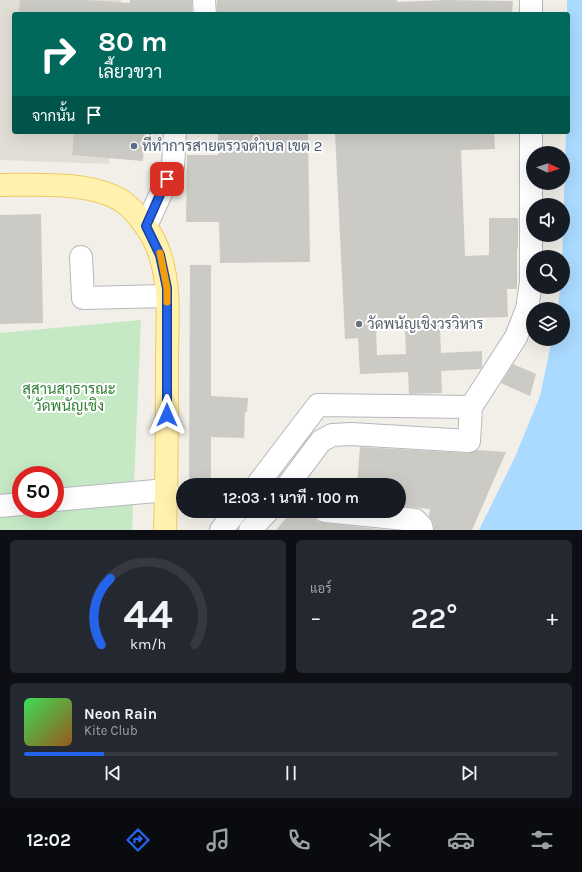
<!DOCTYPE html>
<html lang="th">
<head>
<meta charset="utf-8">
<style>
  body { margin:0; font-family:Karla,Sarabun,sans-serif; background:#242831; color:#f1f3f6; height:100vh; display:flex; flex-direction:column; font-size:15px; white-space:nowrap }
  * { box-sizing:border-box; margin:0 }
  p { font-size:13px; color:#9ea1a6 }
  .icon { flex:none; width:22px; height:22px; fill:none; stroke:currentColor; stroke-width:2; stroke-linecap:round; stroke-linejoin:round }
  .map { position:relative; height:530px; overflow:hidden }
  .sheet { display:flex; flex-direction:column; gap:10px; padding:10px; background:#0d0f14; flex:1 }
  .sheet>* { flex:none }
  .hud { position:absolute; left:12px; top:12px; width:558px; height:122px; border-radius:4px; box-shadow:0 4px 16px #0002; background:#00695c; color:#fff; overflow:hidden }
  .needle { width:26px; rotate:94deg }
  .tools { position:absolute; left:526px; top:146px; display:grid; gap:8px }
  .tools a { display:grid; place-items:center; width:44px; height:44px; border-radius:50%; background:#171b24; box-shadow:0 4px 16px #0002; font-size:20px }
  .speed { position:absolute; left:12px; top:466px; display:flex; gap:8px; font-size:20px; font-weight:700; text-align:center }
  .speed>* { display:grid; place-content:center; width:52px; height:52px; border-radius:50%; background:#171b24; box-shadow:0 4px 16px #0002; line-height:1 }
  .speed .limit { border:6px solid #d22; background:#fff; color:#111 }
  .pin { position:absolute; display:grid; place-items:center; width:34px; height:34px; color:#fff; margin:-17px; border-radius:8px; box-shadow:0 2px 6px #0006 }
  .me { position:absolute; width:44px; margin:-22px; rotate:0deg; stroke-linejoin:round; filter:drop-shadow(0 0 3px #0008) }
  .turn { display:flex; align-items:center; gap:14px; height:84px; padding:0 20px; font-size:18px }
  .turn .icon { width:52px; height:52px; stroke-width:2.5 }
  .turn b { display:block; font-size:28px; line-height:34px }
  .then { display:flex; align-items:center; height:38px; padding:0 20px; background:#0003; gap:8px; font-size:15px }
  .big { font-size:30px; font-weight:600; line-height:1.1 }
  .sheet .card { flex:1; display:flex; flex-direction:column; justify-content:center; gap:6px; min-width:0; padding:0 14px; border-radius:6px; background:#242831 }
  .sheet .dial { align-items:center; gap:0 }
  .dial svg { height:104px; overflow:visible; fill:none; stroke:#363941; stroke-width:7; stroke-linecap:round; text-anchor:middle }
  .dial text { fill:#f1f3f6; stroke:none }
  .song { display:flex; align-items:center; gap:12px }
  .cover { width:48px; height:48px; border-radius:6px; background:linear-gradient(135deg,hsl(130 70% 55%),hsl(30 70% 35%)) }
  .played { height:4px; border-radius:2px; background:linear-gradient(90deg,#2563eb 15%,#363941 15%) }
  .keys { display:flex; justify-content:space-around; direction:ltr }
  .heat { display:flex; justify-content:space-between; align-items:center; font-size:22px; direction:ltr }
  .sheet .tiles { flex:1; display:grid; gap:10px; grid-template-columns:1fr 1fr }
  .card:last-child { grid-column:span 2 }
  .trip { position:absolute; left:176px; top:478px; width:230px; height:40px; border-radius:20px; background:#171b24; box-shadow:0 4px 16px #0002; font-weight:600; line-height:40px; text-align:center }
  .tabs { display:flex; height:64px; justify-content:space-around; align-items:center; background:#090b0e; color:#9ea1a6 }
  .tabs .icon { width:28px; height:28px }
  .tabs .selected { color:#2563eb }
  .tabs b { font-size:18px; color:#f1f3f6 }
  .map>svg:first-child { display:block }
  .education { fill:#e1ded6 }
  .green { fill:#c5e8c5; fill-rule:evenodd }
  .water { fill:#aadaff }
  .building { fill:#cccac5; fill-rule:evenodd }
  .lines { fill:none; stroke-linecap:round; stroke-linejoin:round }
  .minor-casing { stroke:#b5b8bc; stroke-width:24 }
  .major-casing { stroke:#f2c960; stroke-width:24 }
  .minor { stroke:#fff; stroke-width:22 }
  .major { stroke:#fff2af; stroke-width:22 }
  .route-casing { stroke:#184099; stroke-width:10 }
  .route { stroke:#2563eb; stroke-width:7 }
  .slow { stroke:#f59e0b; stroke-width:7 }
  .service-dot { fill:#5c6f8a; stroke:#fff; stroke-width:1.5 }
  .worship-dot { fill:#6b7280; stroke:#fff; stroke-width:1.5 }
  .labels { text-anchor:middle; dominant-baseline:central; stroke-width:4; stroke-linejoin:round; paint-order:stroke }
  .service-label { font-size:15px; fill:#4e5e75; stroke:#fff; text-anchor:start }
  .worship-label { font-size:15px; fill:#5b616d; stroke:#fff; text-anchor:start }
  .park-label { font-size:15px; fill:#348238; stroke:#fff }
</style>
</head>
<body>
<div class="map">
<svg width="582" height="530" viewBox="0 0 582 530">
  <rect width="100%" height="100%" fill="#f1efe8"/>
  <path class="education" d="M0 0H121L120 14H14V132H111L109 164 0 160Z"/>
  <path class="green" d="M141 320 132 530H0V333ZM21 475H55V509H21Z"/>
  <path class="water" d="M567 0H582V530H479L515 457 540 396 552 339H563V309H558L560 287H563L562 257 566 132H568Z"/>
  <g class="building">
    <path d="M20 0H87L130 3V0H192V14H19Z"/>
    <path d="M217 0H397V2L447 0 513 1 512 14H217Z"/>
    <path d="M74 132H145L143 161 72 155Z"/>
    <path d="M218 132H308L310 262 220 263 219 222H186L187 155H218Z"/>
    <path d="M335 132H494L495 149 461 150 465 256 489 255V218H518V249H517V289H507L508 317 471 318V326L440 327 441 353 482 351V366L481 369 441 371 442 393 409 394 408 372 360 374 358 338 345 339ZM405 328 406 354 377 355 376 330Z"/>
    <path d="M41 214 43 323 0 324V215Z"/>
    <path d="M190 265H211V396L248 398 247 412H245L244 438 211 437V485H189Z"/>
    <path d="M513 364 536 374 530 396 501 383Z"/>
    <path d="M360 447 468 453 477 450 506 452 472 530H434L433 523 429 516 430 509 399 506V485H357Z"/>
    <path d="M291 512 313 515 317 521 324 523 388 530H276Z"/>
  </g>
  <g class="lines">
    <defs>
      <g id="minor">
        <path d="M204 0 205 14"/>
        <path d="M531 14V0"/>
        <path d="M146 226 173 167 175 132"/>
        <path d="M81 257 83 298 167 296"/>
        <path d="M257 485 318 405 471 407"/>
        <path d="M288 485 321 441 332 435 351 434 469 441 471 407 516 337 527 309 531 282V132"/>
        <path d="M55 500 167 490"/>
        <path d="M0 506 21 504"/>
        <path d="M325 511 415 520 421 526 422 530"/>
        <path d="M221 530 237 511"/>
        <path d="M250 530 268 511"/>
      </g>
      <path id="major" d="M0 185C36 185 90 181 122 201 137 211 155 237 160 255 171 288 167 326 167 360 167 417 167 473 165 530"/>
    </defs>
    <use href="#minor" class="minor-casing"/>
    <use href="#major" class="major-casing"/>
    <use href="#minor" class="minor"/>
    <use href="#major" class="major"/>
  </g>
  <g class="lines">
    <defs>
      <path id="route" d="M167 415V288L160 255 146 226 167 179"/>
    </defs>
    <use href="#route" class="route-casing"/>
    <use href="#route" class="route"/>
    <path class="slow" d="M160 253 167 288V302"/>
  </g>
  <circle class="service-dot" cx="134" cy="146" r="4"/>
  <circle class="worship-dot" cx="359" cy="324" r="4"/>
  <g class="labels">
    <g class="service-label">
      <text x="142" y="146">ที่ทำการสายตรวจตำบล เขต 2</text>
    </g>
    <g class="worship-label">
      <text x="367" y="324">วัดพนัญเชิงวรวิหาร</text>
    </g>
    <g class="park-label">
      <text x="69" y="389">สุสานสาธารณะ<tspan x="69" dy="17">วัดพนัญเชิง</tspan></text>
    </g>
  </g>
</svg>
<div class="tools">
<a><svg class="needle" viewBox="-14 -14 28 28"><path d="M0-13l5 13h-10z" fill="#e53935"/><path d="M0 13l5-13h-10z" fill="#9ea1a6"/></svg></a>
<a><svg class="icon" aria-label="sound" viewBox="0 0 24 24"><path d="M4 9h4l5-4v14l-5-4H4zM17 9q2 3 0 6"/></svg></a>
<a><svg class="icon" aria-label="search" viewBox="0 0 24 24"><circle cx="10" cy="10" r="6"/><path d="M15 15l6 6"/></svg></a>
<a><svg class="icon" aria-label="layers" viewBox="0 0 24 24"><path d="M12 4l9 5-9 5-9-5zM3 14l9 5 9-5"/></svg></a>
</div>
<div class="speed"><div class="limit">50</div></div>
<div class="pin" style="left:167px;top:179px;background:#d93025"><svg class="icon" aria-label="arrive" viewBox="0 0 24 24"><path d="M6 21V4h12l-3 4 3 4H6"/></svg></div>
<svg class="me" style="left:167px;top:415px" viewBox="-20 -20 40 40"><path d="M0-17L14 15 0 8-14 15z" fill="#2563eb" stroke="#fff" stroke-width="4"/></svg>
<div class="trip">12:03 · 1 นาที · 100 m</div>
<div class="hud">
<div class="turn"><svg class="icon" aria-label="right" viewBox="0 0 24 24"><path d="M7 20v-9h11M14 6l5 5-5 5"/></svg><div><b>80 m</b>เลี้ยวขวา</div></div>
<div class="then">จากนั้น<svg class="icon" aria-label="arrive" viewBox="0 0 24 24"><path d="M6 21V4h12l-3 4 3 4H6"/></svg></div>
</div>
</div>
<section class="sheet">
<div class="tiles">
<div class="card dial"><svg viewBox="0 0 100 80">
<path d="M14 69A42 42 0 1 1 86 69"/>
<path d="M14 69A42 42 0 0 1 21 18" stroke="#2563eb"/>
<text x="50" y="56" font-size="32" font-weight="700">44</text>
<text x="50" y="72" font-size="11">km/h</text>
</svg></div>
<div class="card"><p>แอร์</p>
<div class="heat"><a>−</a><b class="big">22°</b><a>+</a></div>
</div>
<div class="card">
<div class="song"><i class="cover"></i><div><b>Neon Rain</b><p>Kite Club</p></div></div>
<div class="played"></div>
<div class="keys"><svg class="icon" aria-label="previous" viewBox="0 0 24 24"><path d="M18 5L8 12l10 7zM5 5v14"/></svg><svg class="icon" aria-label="pause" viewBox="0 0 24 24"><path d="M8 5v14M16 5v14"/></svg><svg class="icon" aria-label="next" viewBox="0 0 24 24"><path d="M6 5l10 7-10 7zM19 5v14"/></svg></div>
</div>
</div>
</section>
<nav class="tabs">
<b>12:02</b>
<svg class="icon selected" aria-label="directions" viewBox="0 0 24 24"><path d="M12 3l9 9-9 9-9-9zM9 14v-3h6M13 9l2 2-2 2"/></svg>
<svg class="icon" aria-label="music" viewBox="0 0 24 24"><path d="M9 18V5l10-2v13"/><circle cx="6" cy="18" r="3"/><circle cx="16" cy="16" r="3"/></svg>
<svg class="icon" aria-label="phone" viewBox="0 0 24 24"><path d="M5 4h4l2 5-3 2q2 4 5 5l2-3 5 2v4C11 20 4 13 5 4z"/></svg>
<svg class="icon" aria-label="climate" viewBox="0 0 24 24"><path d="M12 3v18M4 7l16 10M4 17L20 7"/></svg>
<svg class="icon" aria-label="car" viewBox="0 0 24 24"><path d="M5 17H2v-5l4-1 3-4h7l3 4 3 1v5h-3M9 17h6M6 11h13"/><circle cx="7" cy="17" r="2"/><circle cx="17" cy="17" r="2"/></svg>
<svg class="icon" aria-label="filters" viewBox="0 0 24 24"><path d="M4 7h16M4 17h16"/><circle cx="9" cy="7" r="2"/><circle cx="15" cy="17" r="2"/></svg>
</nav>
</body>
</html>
